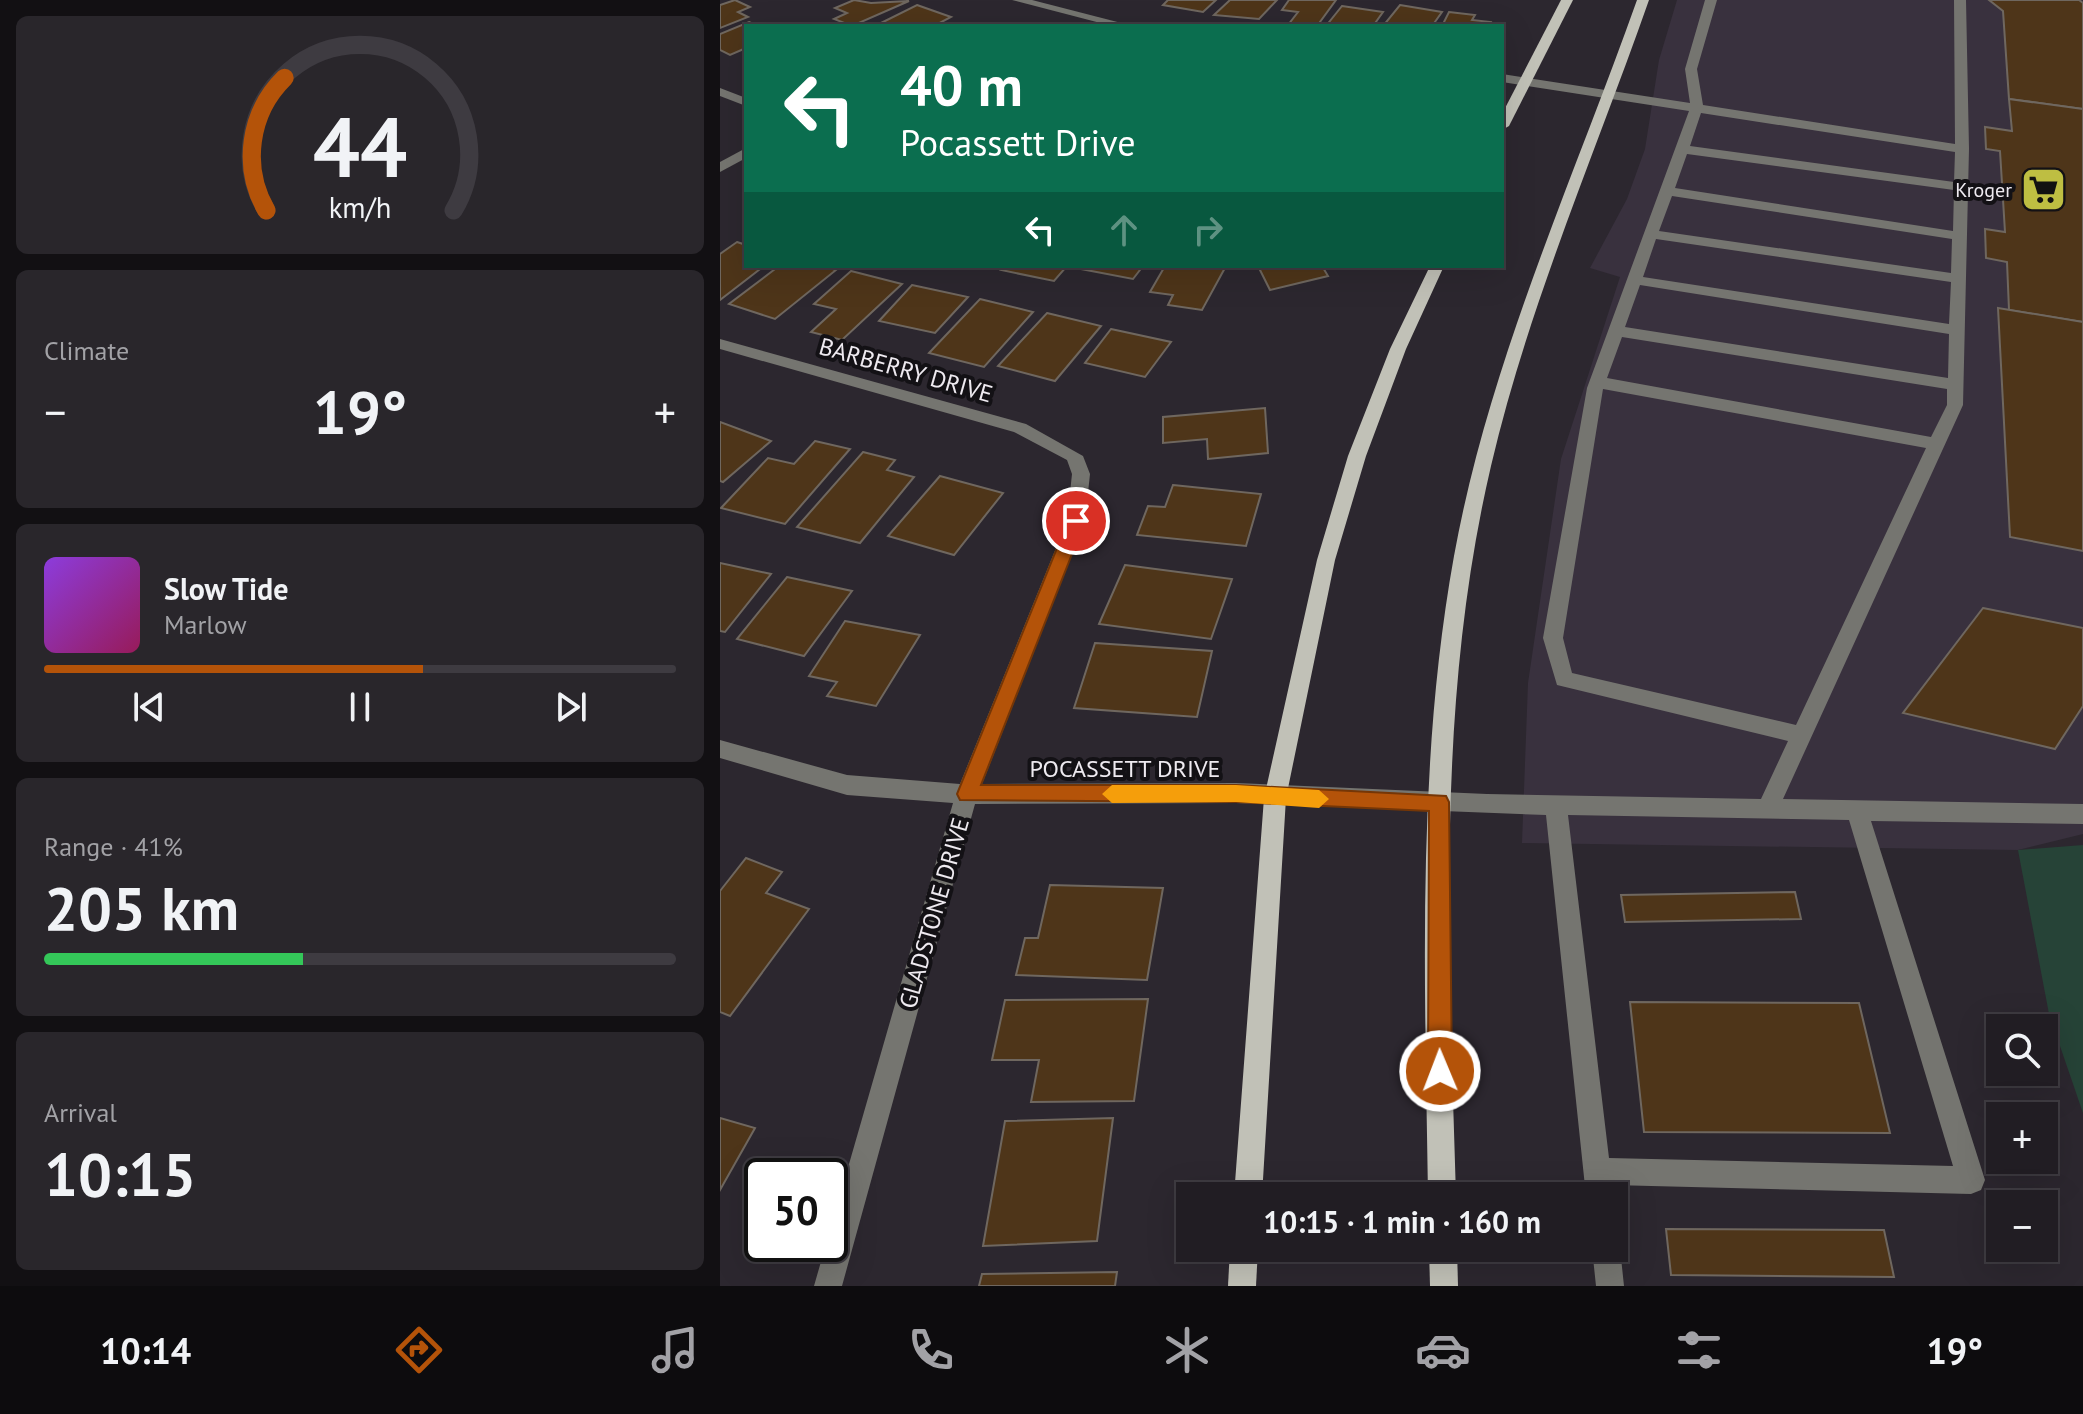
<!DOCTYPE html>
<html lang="en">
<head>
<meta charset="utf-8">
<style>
  body { margin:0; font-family:"PT Sans",sans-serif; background:#29262b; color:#f1f3f6; height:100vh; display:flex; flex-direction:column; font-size:30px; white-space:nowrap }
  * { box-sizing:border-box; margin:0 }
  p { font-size:26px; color:#a2a2a6 }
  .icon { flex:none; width:44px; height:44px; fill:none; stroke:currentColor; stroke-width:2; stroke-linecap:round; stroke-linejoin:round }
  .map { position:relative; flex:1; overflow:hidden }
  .side { display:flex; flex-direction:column; gap:16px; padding:16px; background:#121013; width:720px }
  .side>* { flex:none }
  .top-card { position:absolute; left:24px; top:24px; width:760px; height:244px; border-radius:0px; box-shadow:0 8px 32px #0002,0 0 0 2px #3e3b41; background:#0b6e4f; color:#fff; overflow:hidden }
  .buttons { position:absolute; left:1266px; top:1014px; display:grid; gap:16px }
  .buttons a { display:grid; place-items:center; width:72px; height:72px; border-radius:0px; background:#211d23; box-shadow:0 8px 32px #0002,0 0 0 2px #3e3b41; font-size:40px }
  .speed { position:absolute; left:24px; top:1158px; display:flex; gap:16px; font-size:40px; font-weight:700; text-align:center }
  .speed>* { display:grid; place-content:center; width:104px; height:104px; border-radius:50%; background:#211d23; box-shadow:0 8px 32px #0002,0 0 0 2px #3e3b41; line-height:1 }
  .speed .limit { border:4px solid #111; border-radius:12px; background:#fff; color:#111 }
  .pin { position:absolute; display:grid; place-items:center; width:68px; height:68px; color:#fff; margin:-34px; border:4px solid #fff; border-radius:50%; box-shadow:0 2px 8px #0007 }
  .me { position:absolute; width:88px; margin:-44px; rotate:359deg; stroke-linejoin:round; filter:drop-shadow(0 0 6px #0008) }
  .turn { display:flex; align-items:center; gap:28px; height:168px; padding:0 24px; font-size:36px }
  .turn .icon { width:104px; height:104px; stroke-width:2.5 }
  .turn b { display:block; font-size:56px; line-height:68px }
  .lanes { display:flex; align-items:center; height:76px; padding:0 24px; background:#0003; justify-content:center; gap:40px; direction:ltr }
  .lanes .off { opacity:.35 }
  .big { font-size:60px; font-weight:700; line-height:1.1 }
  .side .tile { flex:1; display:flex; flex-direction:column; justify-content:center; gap:12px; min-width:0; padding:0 28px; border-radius:12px; background:#29262b }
  .side .dial { align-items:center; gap:0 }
  .dial svg { height:208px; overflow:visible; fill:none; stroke:#3e3b41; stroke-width:7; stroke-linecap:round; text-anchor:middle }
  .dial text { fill:#f1f3f6; stroke:none }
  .song { display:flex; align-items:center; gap:24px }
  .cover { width:96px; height:96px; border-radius:12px; background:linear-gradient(135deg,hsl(270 70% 55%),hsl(330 70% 35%)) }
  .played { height:8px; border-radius:4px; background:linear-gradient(90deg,#b45309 60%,#3e3b41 60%) }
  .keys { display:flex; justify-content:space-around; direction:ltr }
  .heat { display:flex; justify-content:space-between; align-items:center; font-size:44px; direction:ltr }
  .charge { height:12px; border-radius:6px; background:linear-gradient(90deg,#34c759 41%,#3e3b41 0) }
  .trip { position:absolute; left:456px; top:1182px; width:452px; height:80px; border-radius:0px; background:#211d23; box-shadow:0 8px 32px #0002,0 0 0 2px #3e3b41; font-weight:700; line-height:80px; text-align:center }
  .dock { display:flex; height:128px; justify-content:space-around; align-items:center; background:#0d0c0e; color:#a2a2a6 }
  .dock .icon { width:56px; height:56px }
  .dock .selected { color:#b45309 }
  .dock b { font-size:36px; color:#f1f3f6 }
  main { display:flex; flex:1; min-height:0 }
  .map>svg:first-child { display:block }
  .built { fill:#39313e }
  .green { fill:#264337 }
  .building { fill:#4e3519; stroke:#6f675f; stroke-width:2 }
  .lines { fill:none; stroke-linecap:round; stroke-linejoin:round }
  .minor { fill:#757570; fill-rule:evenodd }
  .major { fill:#c1c1b7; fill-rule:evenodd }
  .route { fill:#b45309; stroke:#753606; stroke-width:2 }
  .slow { fill:#f59e0b }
  .labels { text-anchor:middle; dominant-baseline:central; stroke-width:8; stroke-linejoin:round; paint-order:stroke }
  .far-poi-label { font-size:20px; fill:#eeeaf0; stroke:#131115; text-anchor:end }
  .street-label { font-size:24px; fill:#eeeaf0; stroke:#131115 }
</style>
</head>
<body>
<main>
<section class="side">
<div class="tile dial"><svg viewBox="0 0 100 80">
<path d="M14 69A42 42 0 1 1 86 69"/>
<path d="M14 69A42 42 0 0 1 21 18" stroke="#b45309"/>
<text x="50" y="56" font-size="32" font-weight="700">44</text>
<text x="50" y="72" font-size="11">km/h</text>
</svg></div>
<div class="tile"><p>Climate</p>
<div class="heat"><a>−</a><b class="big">19°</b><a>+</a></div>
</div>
<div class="tile">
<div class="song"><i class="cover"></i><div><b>Slow Tide</b><p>Marlow</p></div></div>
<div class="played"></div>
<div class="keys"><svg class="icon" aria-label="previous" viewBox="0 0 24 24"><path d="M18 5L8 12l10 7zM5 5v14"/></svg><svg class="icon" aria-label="pause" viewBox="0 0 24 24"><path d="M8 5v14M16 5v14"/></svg><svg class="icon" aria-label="next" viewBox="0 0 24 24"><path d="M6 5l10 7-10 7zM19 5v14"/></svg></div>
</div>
<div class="tile"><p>Range · 41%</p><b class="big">205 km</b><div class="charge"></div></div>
<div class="tile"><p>Arrival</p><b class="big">10:15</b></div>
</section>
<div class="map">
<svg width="1363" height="1286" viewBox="0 0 1363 1286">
  <rect width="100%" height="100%" fill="#2c272f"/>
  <path class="built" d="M957 0H1363V834L1298 850 802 843 808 683 841 459 900 277 870 268 907 199 925 149 939 60Z"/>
  <path class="green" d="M1363 845V1113L1329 1014 1298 850Z"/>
  <g class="building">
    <path d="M15 0 30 7 18 12 28 17 0 28V5Z"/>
    <path d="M134 0 151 3 189 1 132 26 114 19 127 13 115 8Z"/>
    <path d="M448 0H496L483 12 443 5Z"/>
    <path d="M510 0H557L539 19 494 15Z"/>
    <path d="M569 0H616L597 26 568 25 578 12 562 10Z"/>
    <path d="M1269 0H1359L1363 3V109L1289 99 1283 11Z"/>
    <path d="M197 5 231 17 214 26H155Z"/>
    <path d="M680 5 722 12 712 26H663Z"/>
    <path d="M622 6 663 12 653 26H606Z"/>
    <path d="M729 12 755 15 752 20 771 22 770 26H722Z"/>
    <path d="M29 22 37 26H26V48L10 55 0 50V34Z"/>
    <path d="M1289 99 1363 109V322L1289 310 1287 262 1266 258 1265 229 1285 232 1280 151 1266 149 1265 127 1292 131Z"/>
    <path d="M17 242 26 245V266H44L0 300V254Z"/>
    <path d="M59 266H102L116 270 55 319 9 304Z"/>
    <path d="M285 266H347L334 281 281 270Z"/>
    <path d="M363 266H423L413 279 361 269Z"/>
    <path d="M445 266 468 268 506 266 482 310 448 305 453 295 430 292Z"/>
    <path d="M538 266H602L608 276 550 290Z"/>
    <path d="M131 271 182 284 122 340 91 332 116 309 94 304Z"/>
    <path d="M192 285 248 297 215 333 159 321Z"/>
    <path d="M260 299 313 312 264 367 209 353Z"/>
    <path d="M1278 308 1363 322V551L1290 537Z"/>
    <path d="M327 313 381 326 335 381 278 366Z"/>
    <path d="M391 329 451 342 425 377 365 363Z"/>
    <path d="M545 408 548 453 488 459 487 439 443 443V417Z"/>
    <path d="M0 422 51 441 3 482 0 481Z"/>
    <path d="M95 441 130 449 65 524 1 508 48 458 74 464Z"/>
    <path d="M143 452 175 460 167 470 194 477 140 543 77 527Z"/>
    <path d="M220 476 283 493 234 555 168 536Z"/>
    <path d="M453 485 541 494 526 546 417 535 428 506 445 507Z"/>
    <path d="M0 563 51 574 5 632 0 631Z"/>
    <path d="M405 565 512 579 491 639 379 624Z"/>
    <path d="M67 577 132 591 84 656 17 639Z"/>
    <path d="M1263 608 1363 628V706L1335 749 1183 713Z"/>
    <path d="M125 621 200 635 156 706 107 696 117 682 89 676Z"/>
    <path d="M375 643 492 651 477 717 354 708Z"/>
    <path d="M26 858 62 872 46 893 89 909 10 1016 0 1012V891Z"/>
    <path d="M330 885 443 888 427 980 296 975 305 938H318Z"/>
    <path d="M1075 892 1081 919 905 922 901 895Z"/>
    <path d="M428 999 414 1101 311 1102 319 1060H272L285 1000Z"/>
    <path d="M910 1002 1139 1003 1170 1133 924 1132Z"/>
    <path d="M0 1118 35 1128 0 1190Z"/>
    <path d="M393 1118 377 1241 263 1246 285 1121Z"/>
    <path d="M946 1229 1164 1230 1174 1277 951 1275Z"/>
    <path d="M397 1272 395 1286H259L262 1274Z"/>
  </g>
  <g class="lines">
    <g class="minor">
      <path d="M292 0H312L413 26H392Z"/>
      <path d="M985 0H997L977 69 983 105 1235 144 1234 0H1246L1249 149 1243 405 1063 799 1363 804V824L1151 821 1265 1180 1261 1190 1251 1194 892 1185 894 1196H866L826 815 516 803 255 804 122 1286H94L106 1244H110V1230L233 803 127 795 0 758V740L127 775 240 784 347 521 352 474 347 460 294 432 0 349V339L306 424 363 456 370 474 365 521 262 784 516 783 767 794 1041 799 1068 741 837 685 823 638 867 388 969 111 782 82V74L970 103 965 69ZM981 113 1235 152 1234 182 970 146ZM967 154 1234 190 1233 231 955 188ZM952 196 1232 239 1231 273 939 231ZM936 239 1231 282 1229 324 923 277ZM920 285 1229 334 1228 378 905 327ZM902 337 1227 389V405L1211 437 887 378ZM883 389 1206 448 1076 725 852 673 843 638ZM848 815 1129 820 1233 1166 889 1158Z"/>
      <path d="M0 88 26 98V106L0 96Z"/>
      <path d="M26 148V158L0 172V162Z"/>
      <path d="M894 1237 900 1248 904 1286H876L872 1248H894Z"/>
    </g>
    <g class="major">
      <path d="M841 0H853L789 126 782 130V114Z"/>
      <path d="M917 0H929C875 154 808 307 771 466 715 705 729 953 736 1196H708C705 983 696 767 734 556 769 363 852 183 917 0Z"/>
      <path d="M710 266H724L686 349 646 456 615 560 566 798 542 1196H514L544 798 597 560 628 456 670 349Z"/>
      <path d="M510 1248H538L536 1286H508Z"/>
      <path d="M709 1248H737L738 1286H710Z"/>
    </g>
  </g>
  <path class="route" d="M356 515 365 521 261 785H516L726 796 729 802 732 1071 728 1079 720 1082 712 1079 708 1071 709 811 516 802 240 800 237 794 348 521Z"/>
  <path class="slow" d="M392 785H516L599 790 609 799 599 808 516 802 392 803 382 794Z"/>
  <defs>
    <symbol id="supermarket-square" viewBox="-11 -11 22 22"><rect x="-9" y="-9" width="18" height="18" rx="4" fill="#bebe42" stroke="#131115"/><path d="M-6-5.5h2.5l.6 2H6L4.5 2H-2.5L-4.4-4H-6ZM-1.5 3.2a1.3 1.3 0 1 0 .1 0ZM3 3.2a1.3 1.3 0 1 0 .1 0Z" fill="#111"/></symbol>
  </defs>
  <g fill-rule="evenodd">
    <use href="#supermarket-square" x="1298" y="164" width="51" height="51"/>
  </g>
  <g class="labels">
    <g class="far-poi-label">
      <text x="1292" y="190">Kroger</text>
    </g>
    <g class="street-label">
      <text transform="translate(186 370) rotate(16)">BARBERRY DRIVE</text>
      <text x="405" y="768">POCASSETT DRIVE</text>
      <text transform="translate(214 913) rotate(-74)">GLADSTONE DRIVE</text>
    </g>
  </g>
</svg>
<div class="buttons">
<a><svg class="icon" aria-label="search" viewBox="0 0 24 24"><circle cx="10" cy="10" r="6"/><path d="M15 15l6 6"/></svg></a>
<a>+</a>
<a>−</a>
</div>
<div class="speed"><div class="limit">50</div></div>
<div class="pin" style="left:356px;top:521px;background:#d93025"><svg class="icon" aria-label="arrive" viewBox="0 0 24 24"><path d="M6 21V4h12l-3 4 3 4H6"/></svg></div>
<svg class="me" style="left:720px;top:1071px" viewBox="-20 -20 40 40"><circle r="17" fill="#b45309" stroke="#fff" stroke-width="3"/><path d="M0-11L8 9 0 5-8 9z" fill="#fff"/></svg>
<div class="trip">10:15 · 1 min · 160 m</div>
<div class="top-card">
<div class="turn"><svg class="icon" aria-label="left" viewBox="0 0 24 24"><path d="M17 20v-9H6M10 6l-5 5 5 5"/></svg><div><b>40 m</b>Pocassett Drive</div></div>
<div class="lanes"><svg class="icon" aria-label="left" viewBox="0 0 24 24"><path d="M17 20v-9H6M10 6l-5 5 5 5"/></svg><svg class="icon off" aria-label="ahead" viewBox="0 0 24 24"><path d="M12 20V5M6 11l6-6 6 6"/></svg><svg class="icon off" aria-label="right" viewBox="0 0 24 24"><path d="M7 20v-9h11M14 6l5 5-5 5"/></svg></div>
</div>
</div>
</main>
<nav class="dock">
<b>10:14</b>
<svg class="icon selected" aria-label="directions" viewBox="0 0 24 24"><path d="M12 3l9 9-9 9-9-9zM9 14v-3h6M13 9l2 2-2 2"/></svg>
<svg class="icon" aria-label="music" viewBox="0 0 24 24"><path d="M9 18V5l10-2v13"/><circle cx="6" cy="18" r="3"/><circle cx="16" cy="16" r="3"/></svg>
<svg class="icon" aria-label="phone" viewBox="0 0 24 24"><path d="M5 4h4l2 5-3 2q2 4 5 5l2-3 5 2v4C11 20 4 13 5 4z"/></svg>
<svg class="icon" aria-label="climate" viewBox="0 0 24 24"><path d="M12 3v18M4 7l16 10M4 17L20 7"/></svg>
<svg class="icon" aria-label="car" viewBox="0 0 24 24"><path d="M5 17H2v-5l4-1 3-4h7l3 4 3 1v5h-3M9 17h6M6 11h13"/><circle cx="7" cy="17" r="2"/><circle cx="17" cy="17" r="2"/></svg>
<svg class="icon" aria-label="filters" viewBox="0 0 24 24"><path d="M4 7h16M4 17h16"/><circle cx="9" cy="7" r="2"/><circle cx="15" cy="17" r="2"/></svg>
<b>19°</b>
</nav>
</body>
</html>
